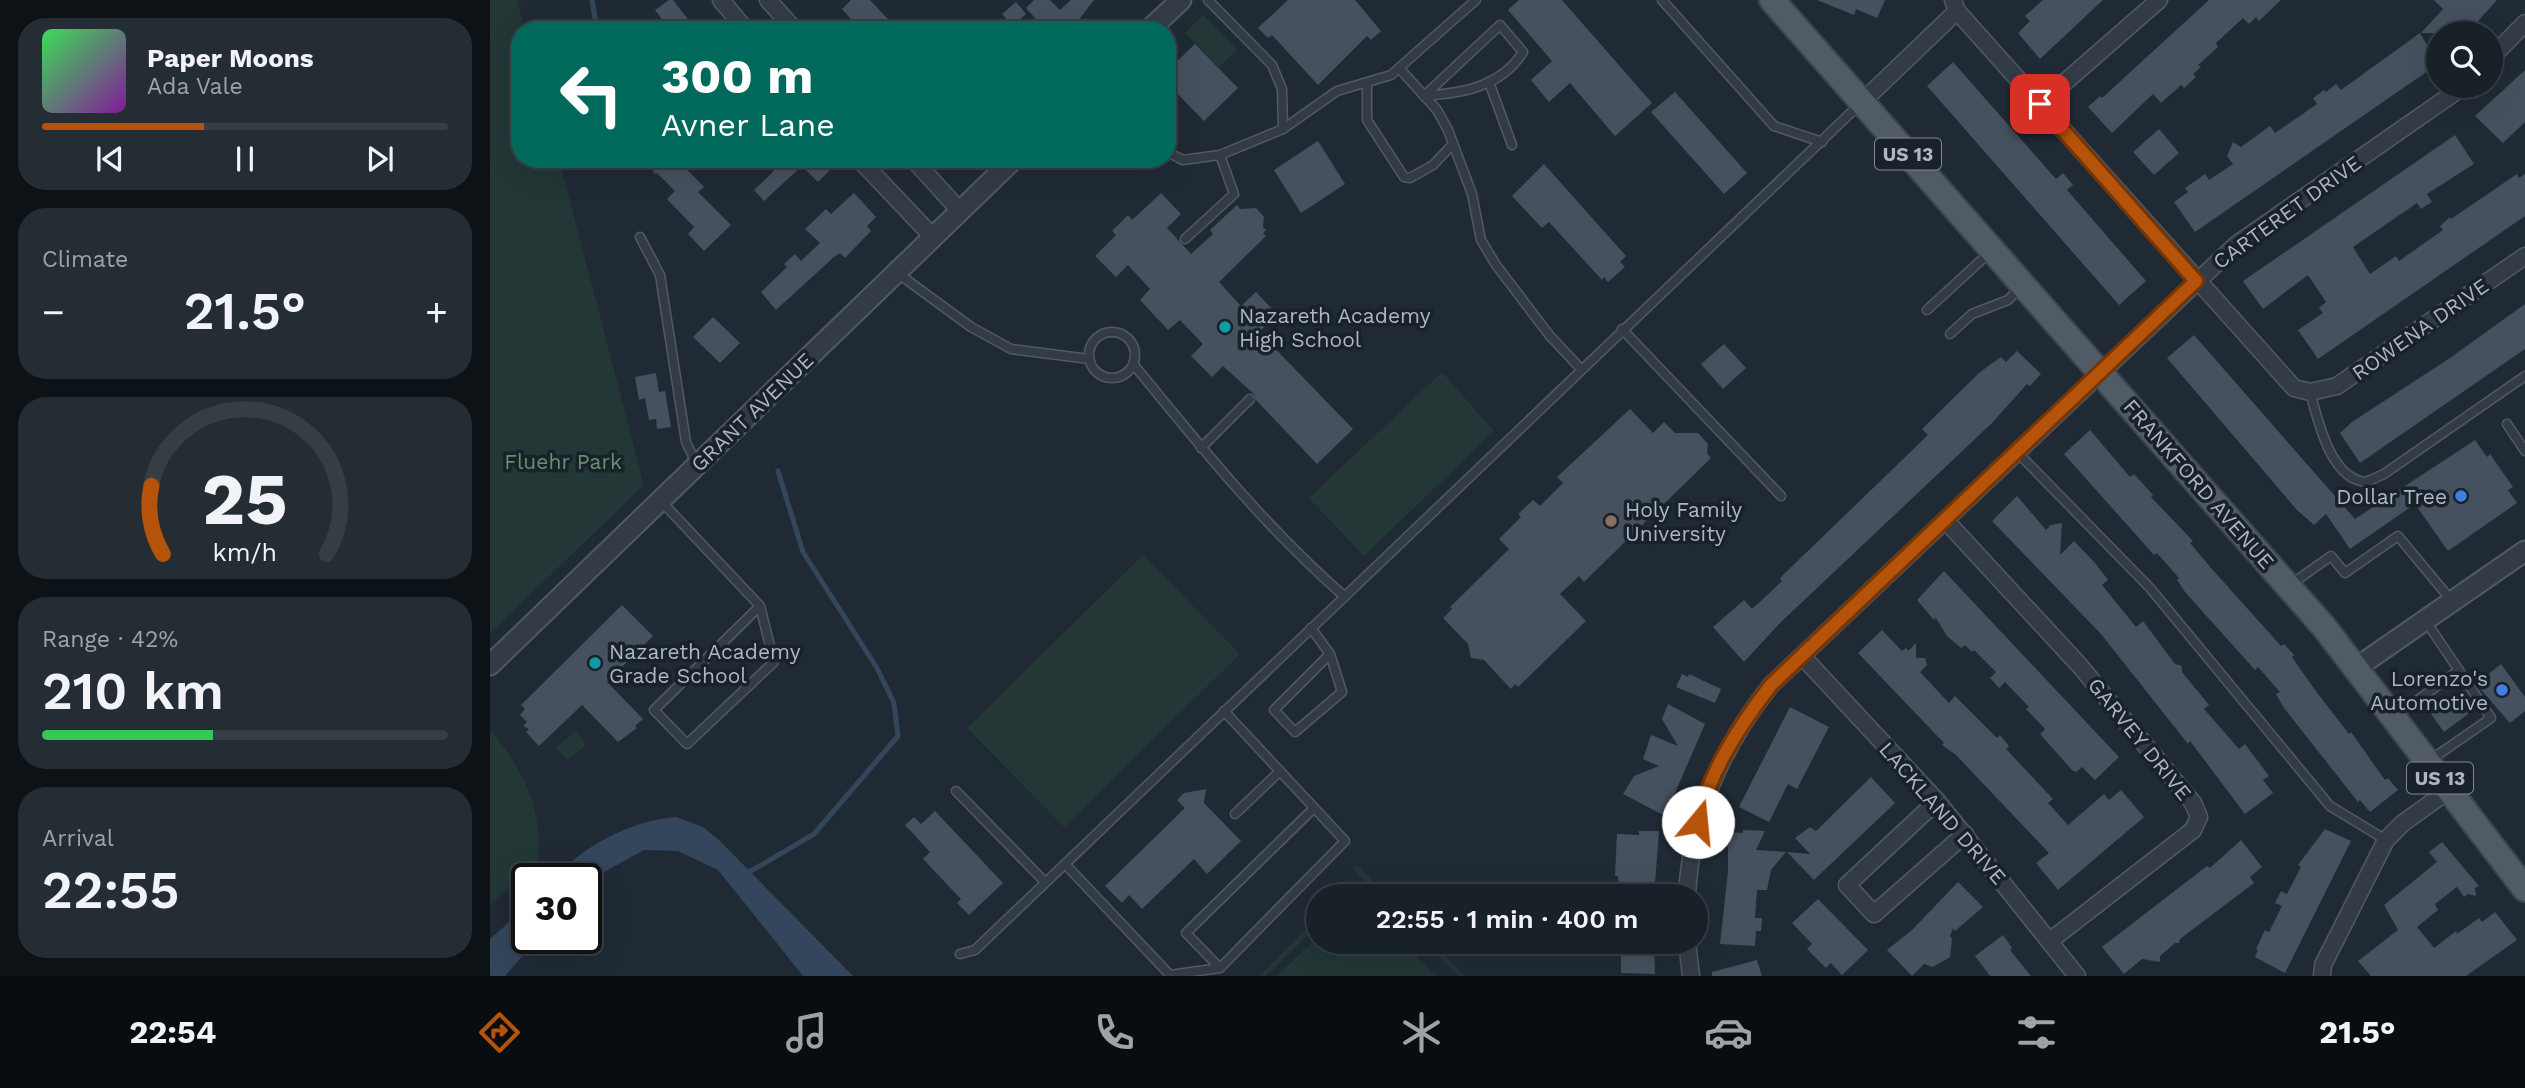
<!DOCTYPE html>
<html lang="en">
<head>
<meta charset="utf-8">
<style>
  body { margin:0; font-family:"Work Sans",sans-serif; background:#252d34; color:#f1f3f6; height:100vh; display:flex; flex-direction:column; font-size:26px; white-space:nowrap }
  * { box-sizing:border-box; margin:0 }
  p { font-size:23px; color:#9fa3a8 }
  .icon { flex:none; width:38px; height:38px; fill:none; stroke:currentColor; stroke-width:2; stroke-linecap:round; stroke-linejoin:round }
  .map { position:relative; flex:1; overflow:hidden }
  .side { display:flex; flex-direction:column; gap:18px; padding:18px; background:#0d1216; width:490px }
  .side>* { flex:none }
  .banner { position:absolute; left:21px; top:21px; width:665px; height:147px; border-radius:28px; box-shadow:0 7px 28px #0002,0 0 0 2px #363e45; background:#00695c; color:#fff; overflow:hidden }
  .fabs { position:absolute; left:1936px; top:21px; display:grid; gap:14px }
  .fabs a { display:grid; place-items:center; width:77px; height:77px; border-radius:50%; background:#182028; box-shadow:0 7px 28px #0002,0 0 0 2px #363e45; font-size:35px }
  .speed { position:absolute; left:21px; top:863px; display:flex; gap:14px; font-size:35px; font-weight:700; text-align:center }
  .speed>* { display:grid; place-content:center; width:91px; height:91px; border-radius:50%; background:#182028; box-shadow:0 7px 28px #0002,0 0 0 2px #363e45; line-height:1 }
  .speed .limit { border:4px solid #111; border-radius:10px; background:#fff; color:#111 }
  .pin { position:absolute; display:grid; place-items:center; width:60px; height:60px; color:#fff; margin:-30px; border-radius:14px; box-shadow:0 4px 10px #0006 }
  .me { position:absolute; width:77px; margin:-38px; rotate:17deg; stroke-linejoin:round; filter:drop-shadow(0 0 5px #0008) }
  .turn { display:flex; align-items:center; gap:24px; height:147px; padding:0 35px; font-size:32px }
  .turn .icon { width:91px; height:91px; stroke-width:2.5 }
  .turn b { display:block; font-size:49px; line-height:60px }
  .big { font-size:52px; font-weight:600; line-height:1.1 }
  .side .tile { flex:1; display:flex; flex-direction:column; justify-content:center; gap:10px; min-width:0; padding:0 24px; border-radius:28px; background:#252d34 }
  .side .dial { align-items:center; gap:0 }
  .dial svg { height:182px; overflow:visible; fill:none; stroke:#363e45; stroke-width:7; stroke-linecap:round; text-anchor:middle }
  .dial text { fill:#f1f3f6; stroke:none }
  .song { display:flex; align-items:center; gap:21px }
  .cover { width:84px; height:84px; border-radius:10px; background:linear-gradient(135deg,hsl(130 70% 55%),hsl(290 70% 35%)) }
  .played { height:7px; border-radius:4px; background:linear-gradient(90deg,#b45309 40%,#363e45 40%) }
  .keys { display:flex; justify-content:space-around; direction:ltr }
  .heat { display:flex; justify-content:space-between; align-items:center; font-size:38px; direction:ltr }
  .charge { height:10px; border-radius:5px; background:linear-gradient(90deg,#34c759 42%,#363e45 0) }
  .trip { position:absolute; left:816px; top:884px; width:402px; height:70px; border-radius:35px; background:#182028; box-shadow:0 7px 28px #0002,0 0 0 2px #363e45; font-weight:600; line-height:70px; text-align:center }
  .tab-bar { display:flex; height:112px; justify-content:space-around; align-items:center; background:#0a0d10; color:#9fa3a8 }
  .tab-bar .icon { width:49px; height:49px }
  .tab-bar .selected { color:#b45309 }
  .tab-bar b { font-size:32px; color:#f1f3f6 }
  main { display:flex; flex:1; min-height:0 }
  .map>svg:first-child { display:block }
  .green { fill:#233737 }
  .water { fill:#34465c }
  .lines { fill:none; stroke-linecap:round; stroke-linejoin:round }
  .stream { stroke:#34465c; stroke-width:5 }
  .building { fill:#46515f }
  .service-casing { stroke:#515964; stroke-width:11 }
  .minor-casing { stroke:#515964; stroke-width:19 }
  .tertiary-casing { stroke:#515964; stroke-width:23 }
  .primary-casing { stroke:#3d4550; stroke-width:28 }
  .service { stroke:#333c46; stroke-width:8 }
  .minor { stroke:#333c46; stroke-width:16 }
  .tertiary { stroke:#333c46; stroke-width:19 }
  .primary { stroke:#515b66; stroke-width:24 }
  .route-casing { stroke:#753606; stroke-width:18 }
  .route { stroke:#b45309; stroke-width:12 }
  .culture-dot { fill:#0f9aa8; stroke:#19212a; stroke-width:2.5 }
  .shop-dot { fill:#3f7fe0; stroke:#19212a; stroke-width:2.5 }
  .education-dot { fill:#8d6e63; stroke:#19212a; stroke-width:2.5 }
  .labels { text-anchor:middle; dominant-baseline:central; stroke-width:7; stroke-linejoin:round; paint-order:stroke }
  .shield { fill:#19212a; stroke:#818995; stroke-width:2 }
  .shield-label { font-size:19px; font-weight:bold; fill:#adb6c3 }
  .street-label { font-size:21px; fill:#adb6c3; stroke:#19212a }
  .poi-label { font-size:21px; fill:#adb6c3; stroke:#19212a; text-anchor:start }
  .park-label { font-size:21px; fill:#66926f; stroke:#19212a }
</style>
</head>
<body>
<main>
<section class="side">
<div class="tile">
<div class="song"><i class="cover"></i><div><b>Paper Moons</b><p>Ada Vale</p></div></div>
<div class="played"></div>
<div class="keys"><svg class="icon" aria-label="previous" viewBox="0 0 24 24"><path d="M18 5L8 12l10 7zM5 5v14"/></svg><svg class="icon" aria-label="pause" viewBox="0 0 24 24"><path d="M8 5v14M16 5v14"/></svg><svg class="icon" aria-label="next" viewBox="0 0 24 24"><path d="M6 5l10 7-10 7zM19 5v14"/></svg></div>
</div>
<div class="tile"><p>Climate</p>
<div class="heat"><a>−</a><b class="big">21.5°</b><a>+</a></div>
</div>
<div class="tile dial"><svg viewBox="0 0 100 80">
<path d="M14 69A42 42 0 1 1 86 69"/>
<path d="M14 69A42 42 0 0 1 9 39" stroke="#b45309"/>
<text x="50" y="56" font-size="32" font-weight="700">25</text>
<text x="50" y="72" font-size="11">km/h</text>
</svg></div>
<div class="tile"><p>Range · 42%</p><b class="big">210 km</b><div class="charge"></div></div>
<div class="tile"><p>Arrival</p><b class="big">22:55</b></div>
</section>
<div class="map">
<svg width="2035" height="976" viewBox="0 0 2035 976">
  <rect width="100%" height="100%" fill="#202a35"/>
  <g class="green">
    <path d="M0 0H27L35 30H30V159H69L154 485 0 633Z"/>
    <path d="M713 15 747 50 729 67 695 33Z"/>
    <path d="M952 372 1004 431 874 556 819 498Z"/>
    <path d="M653 555 750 654 574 827 477 728Z"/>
    <path d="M0 729C33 770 53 807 48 861L0 905Z"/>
    <path d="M86 731 96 745 78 760 65 748Z"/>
    <path d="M867 865 897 896H889L873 886 857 896H850L864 883 874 881 863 869Z"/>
    <path d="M828 918V925L776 976H769Z"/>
    <path d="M828 937V942H912L946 976H787Z"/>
    <path d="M934 942H942L975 976H968Z"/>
  </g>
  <g class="water">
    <path d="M186 817 213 827 230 841 363 976H313L228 870 188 851 154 850 96 882V878H63C96 845 140 821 186 817Z"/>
    <path d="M37 906V938H48L15 976H0V939Z"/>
  </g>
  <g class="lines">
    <g class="stream">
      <path d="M102 0 105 18"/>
      <path d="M256 874 324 834 408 736 404 703 387 668 313 552 288 471"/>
    </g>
  </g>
  <g class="building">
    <path d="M179 0H183L200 22 190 30H180L165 10Z"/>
    <path d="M361 0H380L408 30H371L352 9Z"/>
    <path d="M544 0H560L570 10 581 0H604L581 30H568L561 23 555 29 536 8Z"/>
    <path d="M798 0H865L891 31 881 40 877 36 828 85 782 35 778 38 768 28Z"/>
    <path d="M1029 0H1072L1162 103 1125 136 1080 83 1059 102 1041 80 1062 61 1018 10Z"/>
    <path d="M1327 0H1395L1387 18 1366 9 1364 15Z"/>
    <path d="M1553 0H1613L1550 59 1528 33 1540 21 1535 16Z"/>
    <path d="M1719 0H1791L1769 21 1766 17 1759 24 1753 18 1726 43 1728 47 1708 65 1711 67 1703 74 1706 77 1694 88 1691 85 1671 103 1663 94 1622 133 1598 107 1610 96 1612 98Z"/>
    <path d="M1944 0H2007L1977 33H1931L1953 9Z"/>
    <path d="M526 2 536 14 523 26 512 14Z"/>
    <path d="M1930 33 1948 64 1705 232 1684 202 1698 192 1695 188 1715 174 1719 180 1743 164 1737 156 1743 142 1751 147 1780 126 1785 133 1827 104 1823 98 1834 90 1836 92 1846 84 1851 90Z"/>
    <path d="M705 44 748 88 714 121 677 83V71Z"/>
    <path d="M1463 62 1566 179 1573 173 1583 185 1577 190 1656 281 1629 305 1437 86Z"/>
    <path d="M2035 70V122L2013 143 1985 116Z"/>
    <path d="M1185 92 1257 173 1234 194 1161 112Z"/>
    <path d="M1669 129 1689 153 1664 175 1643 152Z"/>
    <path d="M1965 135 1984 164 1937 194 1942 202 1931 209 1927 203 1863 247 1880 274 1906 256 1909 261 1953 230 1950 226 1960 217 1961 219 2027 174 2029 178 2035 174V216L1828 359 1808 330 1833 313 1829 308 1836 302 1818 275 1773 309 1753 281Z"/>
    <path d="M828 141 855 184 811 213 784 170Z"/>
    <path d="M162 159H187L214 187 208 192 241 225 214 251 198 234 204 227 177 199 185 191 167 173 164 174Z"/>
    <path d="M273 159H328L339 171 328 182 312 166 274 201 264 190 284 171Z"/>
    <path d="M1054 164 1136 256 1130 262 1135 267 1118 282 1114 277 1112 280 1059 222 1052 228 1022 196Z"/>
    <path d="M364 193 386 217 377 226 381 231 355 258 350 253 344 257 286 310 271 292 297 267 294 264 305 254 311 261 330 243 315 229 336 209 341 214Z"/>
    <path d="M671 193 691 214 677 228 701 254 723 234 720 230 747 205 750 209 766 208 774 217 773 227 776 230 773 233 776 236 729 282 751 306 766 292 787 314 769 332 863 429 827 464 766 400 765 395 733 366 722 377 701 356 713 344 690 320 678 330 650 300 660 289 638 265 626 277 605 256 626 235 622 231 638 215 642 220Z"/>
    <path d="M2035 304V349L1870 463 1850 433 1862 422 1960 358Z"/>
    <path d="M223 317 250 343 230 363 203 337Z"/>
    <path d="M1704 335 1865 519 1985 440 1997 457 2000 454 2023 487 2018 490 2027 503 1958 551 1925 504 1860 549 1836 514 1824 525 1807 510 1677 358Z"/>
    <path d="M1234 344 1256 368 1233 389 1211 364Z"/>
    <path d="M1527 351 1551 374 1540 386 1537 384 1502 423 1290 623 1254 662 1223 627 1254 600 1262 609 1272 600 1292 581 1290 579 1293 575 1438 435 1432 429 1490 372 1511 357 1516 362Z"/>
    <path d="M166 373 169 392 175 391 181 427 167 429 166 419 159 420 155 398 149 400 145 377Z"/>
    <path d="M1140 409 1163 433 1174 422 1185 433H1208L1218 444 1217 453 1221 458 1094 582 1089 576 1070 594 1096 621 1028 687 1025 684 1021 689 994 660 981 658 978 644 953 618 962 609 960 607 1019 549 1009 539 1031 517 1028 514 1043 500 1050 506 1073 483 1067 477Z"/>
    <path d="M1600 430 1640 477 1644 474 1663 495 1661 497 1703 541 1700 543 1722 569 1791 646 1794 644 1804 655 1802 657 1825 690 1859 734 1861 732 1895 780 1898 778 1908 790 1880 812 1870 800 1868 802 1794 708 1786 694 1790 692 1768 667 1765 670 1695 592 1687 580 1689 578 1667 553 1664 555 1574 454Z"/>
    <path d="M1527 496 1556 530 1561 525 1572 523 1570 555 1584 541 1606 564 1618 580 1612 585 1646 627 1653 621 1685 664 1692 666V672L1719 705 1714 709 1749 749 1755 744 1779 776 1773 780 1783 793 1755 814 1700 741 1698 744 1611 634 1502 521Z"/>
    <path d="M1454 571 1629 757 1605 780 1592 767 1586 772 1582 770 1550 734 1555 729 1536 709 1539 707 1515 682 1509 688 1500 678 1506 672 1484 650 1482 652 1475 645 1471 648 1457 636 1446 618 1444 620 1427 600Z"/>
    <path d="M132 605 163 636 117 682 153 719 145 726 147 728 128 742 92 705 49 746 36 732 39 729 33 726 37 722 30 715 35 709 31 705Z"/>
    <path d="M1392 630 1412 651 1416 648 1418 651 1426 643V658H1435L1437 665 1430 672 1459 703 1465 696 1507 738 1510 735 1519 746 1516 749 1563 799 1558 803 1578 825 1614 794 1619 800 1631 790 1654 817 1568 890 1546 863 1559 853 1466 755 1452 745 1454 743 1368 653Z"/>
    <path d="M2011 664 2035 697V711L2020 723 1986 684Z"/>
    <path d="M1192 674 1198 677 1199 674 1231 689 1225 703 1186 687Z"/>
    <path d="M1974 690 1986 708 1954 732 1941 714Z"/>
    <path d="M1178 704 1215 724 1175 816 1133 794 1144 776 1169 766 1153 759 1161 735 1188 746 1172 719Z"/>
    <path d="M1300 707 1339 727 1307 789 1298 784 1279 822 1249 807Z"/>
    <path d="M1381 777 1405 803 1324 880 1297 852 1320 854 1305 838 1320 827 1326 831Z"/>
    <path d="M716 789 714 803 751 841 717 874 704 859 652 909 639 895 632 903 615 886 695 808 687 800 694 793Z"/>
    <path d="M445 811 513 883 479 915 467 903 471 899 433 859 440 852 415 825 424 817 431 824Z"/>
    <path d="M1835 829 1861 841 1795 973 1765 957 1768 950 1766 949 1775 930 1779 932 1792 906 1785 903 1791 891 1797 894 1811 867 1808 865Z"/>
    <path d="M1253 830 1275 831 1266 850 1296 852 1281 870 1277 890H1267L1265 918H1272L1271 931H1266L1265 946 1230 944 1238 871V832L1253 833Z"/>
    <path d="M1149 831H1169L1164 896H1129L1128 876H1125L1127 834 1149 835Z"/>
    <path d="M1751 840 1772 867 1760 877 1764 883 1690 939 1689 943H1685L1670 956V962L1652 959 1634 974 1612 947 1717 866 1720 868Z"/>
    <path d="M1952 842 1989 886 1985 888 1986 896 1978 894 1974 897 1967 887 1945 904 1948 910 1927 927 1944 948 1966 931 1967 934 1989 918 1992 922 2005 912 2027 940 1976 976H1881L1868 961 1908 930 1894 905 1947 862 1939 852Z"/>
    <path d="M1468 882 1493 907 1465 931 1463 928 1460 936 1462 939 1460 957 1443 967 1434 964 1422 976 1397 950 1422 930Z"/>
    <path d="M1328 899 1378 950 1352 975 1341 963 1336 968 1317 949 1322 944 1302 923Z"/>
    <path d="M1513 935 1522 948 1520 950 1541 976H1500L1485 956Z"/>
    <path d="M1124 942H1164L1165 974 1131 973V956H1124Z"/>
    <path d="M1267 960 1272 976H1222V972Z"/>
  </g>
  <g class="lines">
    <defs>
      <g id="service">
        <path d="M718 0 782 65 792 89 793 129"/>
        <path d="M1172 0 1284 126 1332 142"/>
        <path d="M1010 25 1033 52C1011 87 973 93 934 96Z"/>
        <path d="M910 69 947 110 958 130 982 194 991 240 1006 265 1060 336 1091 369"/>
        <path d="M999 82 1022 145"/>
        <path d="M877 83V120L914 177 920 178 943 165 963 144"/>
        <path d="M677 152 693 160 730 155 793 129 847 91 901 75 986 0"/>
        <path d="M150 237 170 275 196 442 207 465"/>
        <path d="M695 239 744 194 730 155"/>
        <path d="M406 272 481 327 521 349 599 359"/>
        <path d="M1437 310 1499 253"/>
        <path d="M1132 329 1291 496"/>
        <circle cx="622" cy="355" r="23"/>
        <path d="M1460 334 1482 314 1518 300 1531 287"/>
        <path d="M644 365C710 446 775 527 854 596"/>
        <path d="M1820 392C1828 420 1840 479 1876 482L1894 474 2035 376"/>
        <path d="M2017 424 2035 451"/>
        <path d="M711 448 760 399"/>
        <path d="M1527 452 1660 588 1840 806 1896 840"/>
        <path d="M171 501 270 606 284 662 197 744 164 710 270 606"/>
        <path d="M1800 585 1841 556 1855 573 1908 536 1962 601"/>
        <path d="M1935 620 2001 718 1939 761"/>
        <path d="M821 628 840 654 784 710 805 732 852 692 840 654"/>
        <path d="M1906 716 1969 670"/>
        <path d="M466 791 555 882"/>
        <path d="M745 814 790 771"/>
        <path d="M575 864 680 975 730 968 855 841 734 711"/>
        <path d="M470 954 485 950 1370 104"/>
        <path d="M730 968 696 933 824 808"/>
      </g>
      <g id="minor">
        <path d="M231 0 256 30"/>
        <path d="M278 0 305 30"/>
        <path d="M1463 0 1467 11 1804 388 1820 392 1847 386 2035 256"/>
        <path d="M2000 59 2035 23"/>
        <path d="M1372 102 1467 11"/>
        <path d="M1550 104 1669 0"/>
        <path d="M369 159 443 237"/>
        <path d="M423 159 470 211"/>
        <path d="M1456 521 1590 666 1703 803 1709 817 1703 830 1561 940"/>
        <path d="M1312 656 1447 801 1587 976"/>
        <path d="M1447 801 1357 885 1384 914 1475 834"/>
        <path d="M1197 896C1201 815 1231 748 1281 685L1747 244 1974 86"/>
        <path d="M1197 942 1201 976"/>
        <path d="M1832 976 1833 965 1896 840 1913 823 1959 790"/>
      </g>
      <g id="tertiary">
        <path d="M659 30 691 0"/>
        <path d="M0 665 524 159"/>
        <path d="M1866 668 2035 551"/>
      </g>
      <path id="primary" d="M1282 0 1834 627 2035 889"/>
    </defs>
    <use href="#service" class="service-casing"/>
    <use href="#minor" class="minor-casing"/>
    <use href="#tertiary" class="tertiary-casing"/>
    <use href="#primary" class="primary-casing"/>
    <use href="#service" class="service"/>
    <use href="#minor" class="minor"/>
    <use href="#tertiary" class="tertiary"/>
    <use href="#primary" class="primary"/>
  </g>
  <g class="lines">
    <defs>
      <path id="route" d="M1208 822C1219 772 1250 725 1281 685L1706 281 1550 104"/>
    </defs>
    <use href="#route" class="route-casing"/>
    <use href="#route" class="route"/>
  </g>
  <g class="culture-dot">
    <circle cx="735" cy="327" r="7"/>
    <circle cx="105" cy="663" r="7"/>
  </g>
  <g class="shop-dot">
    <circle cx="1971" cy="496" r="7"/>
    <circle cx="2012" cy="690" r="7"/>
  </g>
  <circle class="education-dot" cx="1121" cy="521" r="7"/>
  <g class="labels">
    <g class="shield">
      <rect x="1385" y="138.5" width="66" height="31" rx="5"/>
      <rect x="1917" y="762.5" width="66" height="31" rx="5"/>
    </g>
    <g class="shield-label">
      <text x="1418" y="154">US 13</text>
      <text x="1950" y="778">US 13</text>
    </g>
    <g class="street-label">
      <text transform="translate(1797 212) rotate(-36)">CARTERET DRIVE</text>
      <text transform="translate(1930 329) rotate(-35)">ROWENA DRIVE</text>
      <text transform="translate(262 412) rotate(-44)">GRANT AVENUE</text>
      <text transform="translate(1709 484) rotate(49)">FRANKFORD AVENUE</text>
      <text transform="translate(1650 739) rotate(51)">GARVEY DRIVE</text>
      <text transform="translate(1453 813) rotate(49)">LACKLAND DRIVE</text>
    </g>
    <g class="poi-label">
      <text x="749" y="315">Nazareth Academy<tspan x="749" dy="24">High School</tspan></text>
      <text x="1957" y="496" text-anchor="end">Dollar Tree</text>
      <text x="1135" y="509">Holy Family<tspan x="1135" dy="24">University</tspan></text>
      <text x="119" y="651">Nazareth Academy<tspan x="119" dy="24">Grade School</tspan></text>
      <text x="1998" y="678" text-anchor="end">Lorenzo's<tspan x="1998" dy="24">Automotive</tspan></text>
    </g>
    <g class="park-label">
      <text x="73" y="461">Fluehr Park</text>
    </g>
  </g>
</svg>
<div class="fabs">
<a><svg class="icon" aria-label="search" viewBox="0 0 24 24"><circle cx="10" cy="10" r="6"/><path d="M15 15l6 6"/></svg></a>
</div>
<div class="speed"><div class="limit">30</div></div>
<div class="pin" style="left:1550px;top:104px;background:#d93025"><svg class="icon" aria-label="arrive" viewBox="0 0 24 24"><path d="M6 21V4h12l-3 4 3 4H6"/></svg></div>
<svg class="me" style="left:1208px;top:822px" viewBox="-20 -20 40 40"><circle r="19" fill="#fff"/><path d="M0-13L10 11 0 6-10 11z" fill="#b45309"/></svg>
<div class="trip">22:55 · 1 min · 400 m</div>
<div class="banner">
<div class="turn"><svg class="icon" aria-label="left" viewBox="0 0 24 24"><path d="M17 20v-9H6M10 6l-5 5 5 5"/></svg><div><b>300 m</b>Avner Lane</div></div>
</div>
</div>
</main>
<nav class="tab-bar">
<b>22:54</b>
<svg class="icon selected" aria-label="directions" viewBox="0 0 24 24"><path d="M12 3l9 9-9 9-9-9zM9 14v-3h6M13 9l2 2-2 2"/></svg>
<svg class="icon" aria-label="music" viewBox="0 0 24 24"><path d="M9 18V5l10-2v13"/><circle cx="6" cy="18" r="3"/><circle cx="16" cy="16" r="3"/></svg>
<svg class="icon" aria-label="phone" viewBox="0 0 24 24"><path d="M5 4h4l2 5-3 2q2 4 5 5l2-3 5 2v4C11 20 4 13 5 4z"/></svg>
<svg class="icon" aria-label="climate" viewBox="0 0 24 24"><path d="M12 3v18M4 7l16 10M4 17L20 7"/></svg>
<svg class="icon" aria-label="car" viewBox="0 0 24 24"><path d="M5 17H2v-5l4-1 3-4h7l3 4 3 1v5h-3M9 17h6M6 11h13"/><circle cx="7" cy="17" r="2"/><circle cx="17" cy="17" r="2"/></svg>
<svg class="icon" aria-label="filters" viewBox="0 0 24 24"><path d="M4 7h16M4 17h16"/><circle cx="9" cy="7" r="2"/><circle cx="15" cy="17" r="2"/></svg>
<b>21.5°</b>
</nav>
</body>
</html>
